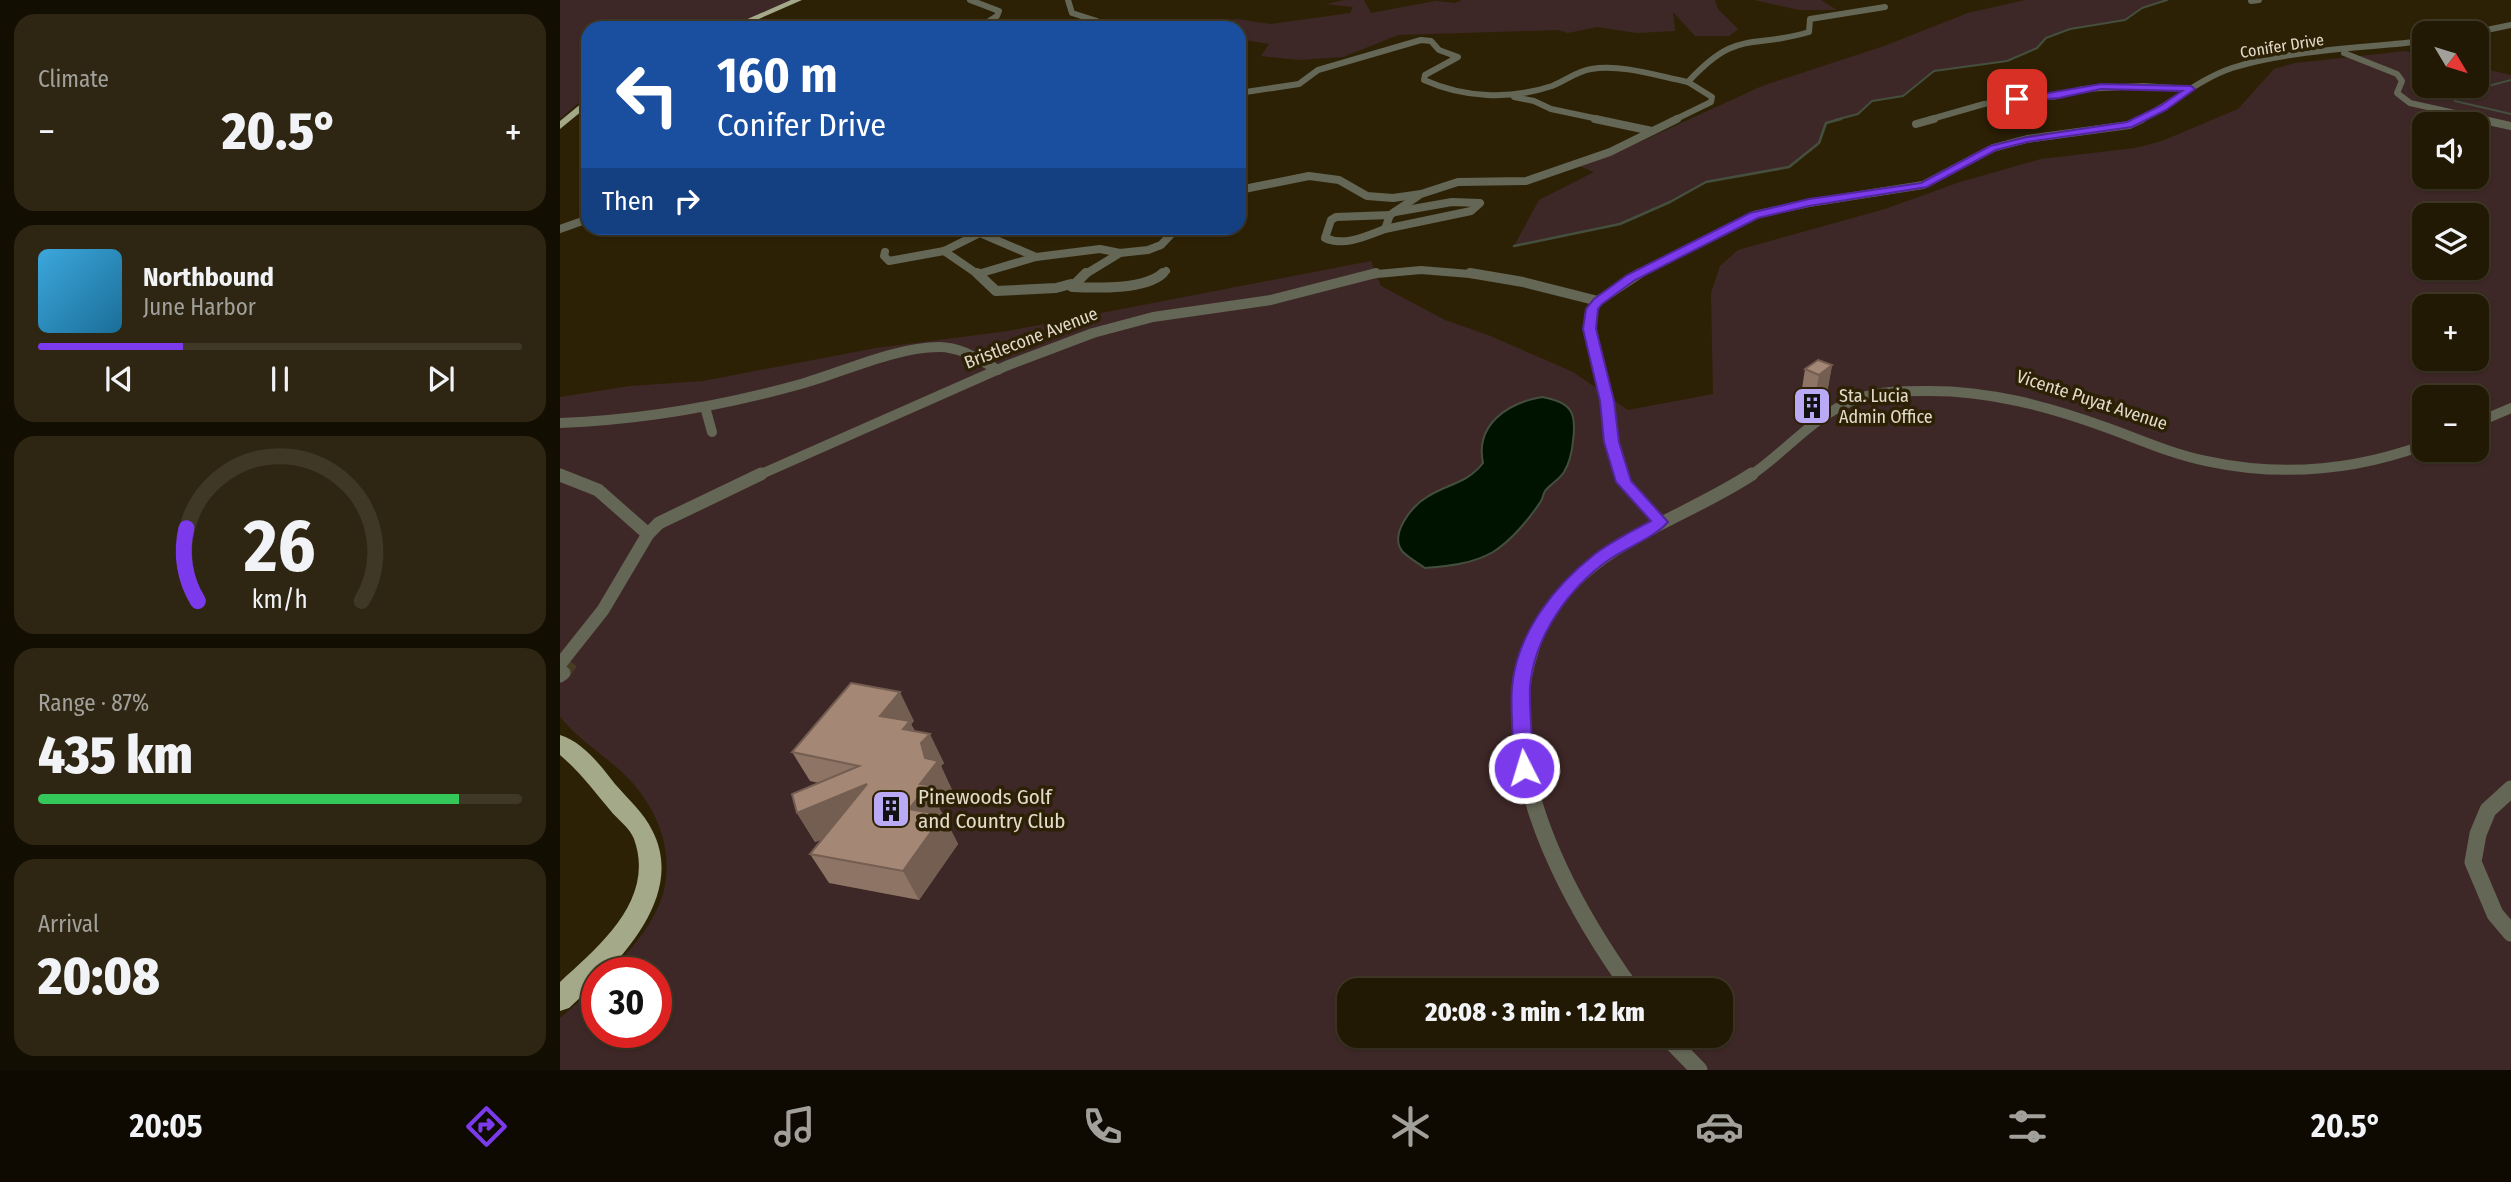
<!DOCTYPE html>
<html lang="en">
<head>
<meta charset="utf-8">
<style>
  body { margin:0; font-family:"Fira Sans Condensed",sans-serif; background:#2e2613; color:#f1f3f6; height:100vh; display:flex; flex-direction:column; font-size:26px; white-space:nowrap }
  * { box-sizing:border-box; margin:0 }
  p { font-size:23px; color:#a2a09a }
  .icon { flex:none; width:38px; height:38px; fill:none; stroke:currentColor; stroke-width:2; stroke-linecap:round; stroke-linejoin:round }
  .map { position:relative; flex:1; overflow:hidden }
  .panel { display:flex; flex-direction:column; gap:14px; padding:14px; background:#130e02; width:560px }
  .panel>* { flex:none }
  .guide { position:absolute; left:21px; top:21px; width:665px; height:214px; border-radius:21px; box-shadow:0 2px 5px #0004,0 0 0 2px #3f3826; background:#1a4fa0; color:#fff; overflow:hidden }
  .needle { width:46px; rotate:128deg }
  .controls { position:absolute; left:1852px; top:21px; display:grid; gap:14px }
  .controls a { display:grid; place-items:center; width:77px; height:77px; border-radius:14px; background:#221904; box-shadow:0 2px 5px #0004,0 0 0 2px #3f3826; font-size:35px }
  .speed { position:absolute; left:21px; top:957px; display:flex; gap:14px; font-size:35px; font-weight:700; text-align:center }
  .speed>* { display:grid; place-content:center; width:91px; height:91px; border-radius:50%; background:#221904; box-shadow:0 2px 5px #0004,0 0 0 2px #3f3826; line-height:1 }
  .speed .limit { border:10px solid #d22; background:#fff; color:#111 }
  .pin { position:absolute; display:grid; place-items:center; width:60px; height:60px; color:#fff; margin:-30px; border-radius:14px; box-shadow:0 4px 10px #0006 }
  .me { position:absolute; width:77px; margin:-38px; rotate:355deg; stroke-linejoin:round; filter:drop-shadow(0 0 5px #0008) }
  .turn { display:flex; align-items:center; gap:24px; height:147px; padding:0 21px; font-size:32px }
  .turn .icon { width:91px; height:91px; stroke-width:2.5 }
  .turn b { display:block; font-size:49px; line-height:60px }
  .then { display:flex; align-items:center; height:66px; padding:0 21px; background:#0003; gap:14px; font-size:26px }
  .big { font-size:52px; font-weight:800; line-height:1.1 }
  .panel .widget { flex:1; display:flex; flex-direction:column; justify-content:center; gap:10px; min-width:0; padding:0 24px; border-radius:21px; background:#2e2613 }
  .panel .dial { align-items:center; gap:0 }
  .dial svg { height:182px; overflow:visible; fill:none; stroke:#3f3826; stroke-width:7; stroke-linecap:round; text-anchor:middle }
  .dial text { fill:#f1f3f6; stroke:none }
  .song { display:flex; align-items:center; gap:21px }
  .cover { width:84px; height:84px; border-radius:10px; background:linear-gradient(135deg,hsl(200 70% 55%),hsl(200 70% 35%)) }
  .played { height:7px; border-radius:4px; background:linear-gradient(90deg,#7c3aed 30%,#3f3826 30%) }
  .keys { display:flex; justify-content:space-around; direction:ltr }
  .heat { display:flex; justify-content:space-between; align-items:center; font-size:38px; direction:ltr }
  .charge { height:10px; border-radius:5px; background:linear-gradient(90deg,#34c759 87%,#3f3826 0) }
  .trip { position:absolute; left:777px; top:978px; width:396px; height:70px; border-radius:21px; background:#221904; box-shadow:0 2px 5px #0004,0 0 0 2px #3f3826; font-weight:800; line-height:70px; text-align:center }
  .tabs { display:flex; height:112px; justify-content:space-around; align-items:center; background:#0e0a02; color:#a2a09a }
  .tabs .icon { width:49px; height:49px }
  .tabs .on { color:#7c3aed }
  .tabs b { font-size:32px; color:#f1f3f6 }
  main { display:flex; flex:1; min-height:0 }
  .map>svg:first-child { display:block }
  .green { fill:#3e2827; fill-rule:evenodd }
  .water { fill:#001301; stroke:#444f3e; stroke-width:2 }
  .lines { fill:none; stroke-linecap:round; stroke-linejoin:round }
  .stream-far1 { stroke:#444f3e; stroke-width:2 }
  .stream { stroke:#444f3e; stroke-width:2.5 }
  .street-tunnel { stroke:#483d23; stroke-width:13; stroke-dasharray:13 6; stroke-linecap:butt }
  .street-far4 { stroke:#646656; stroke-width:6 }
  .street-far3 { stroke:#646656; stroke-width:8 }
  .street-far2 { stroke:#646656; stroke-width:10 }
  .street-far1 { stroke:#646656; stroke-width:13 }
  .street { stroke:#646656; stroke-width:17 }
  .primary { fill:#a4aa89; fill-rule:evenodd }
  .wall { fill:#8d7464 }
  .shaded-wall { fill:#735e51 }
  .building { fill:#a48774; stroke:#735e51; stroke-width:2 }
  .route { fill:#7c3aed; stroke:#51269a; stroke-width:2 }
  .labels { text-anchor:middle; dominant-baseline:central; stroke-width:7; stroke-linejoin:round; paint-order:stroke }
  .far-street-label { font-size:16px; fill:#e3dbcb; stroke:#2d2105 }
  .street-label { font-size:18px; fill:#e3dbcb; stroke:#2d2105 }
  .poi-label { font-size:18px; fill:#e3dbcb; stroke:#2d2105; text-anchor:start }
  .near-poi-label { font-size:21px; fill:#e3dbcb; stroke:#2d2105; text-anchor:start }
</style>
</head>
<body>
<main>
<section class="panel">
<div class="widget"><p>Climate</p>
<div class="heat"><a>−</a><b class="big">20.5°</b><a>+</a></div>
</div>
<div class="widget">
<div class="song"><i class="cover"></i><div><b>Northbound</b><p>June Harbor</p></div></div>
<div class="played"></div>
<div class="keys"><svg class="icon" aria-label="previous" viewBox="0 0 24 24"><path d="M18 5L8 12l10 7zM5 5v14"/></svg><svg class="icon" aria-label="pause" viewBox="0 0 24 24"><path d="M8 5v14M16 5v14"/></svg><svg class="icon" aria-label="next" viewBox="0 0 24 24"><path d="M6 5l10 7-10 7zM19 5v14"/></svg></div>
</div>
<div class="widget dial"><svg viewBox="0 0 100 80">
<path d="M14 69A42 42 0 1 1 86 69"/>
<path d="M14 69A42 42 0 0 1 9 37" stroke="#7c3aed"/>
<text x="50" y="56" font-size="32" font-weight="700">26</text>
<text x="50" y="72" font-size="11">km/h</text>
</svg></div>
<div class="widget"><p>Range · 87%</p><b class="big">435 km</b><div class="charge"></div></div>
<div class="widget"><p>Arrival</p><b class="big">20:08</b></div>
</section>
<div class="map">
<svg width="1951" height="1070" viewBox="0 0 1951 1070">
  <rect width="100%" height="100%" fill="#2d2105"/>
  <g class="green">
    <path d="M0 0H236L164 28H28V95L0 119Z"/>
    <path d="M785 0H804L811 13 875 1 895 3 902 0H1155L1158 9 1178 29 1169 36H1135L1113 12 1115 31 1077 33 1037 27 1008 33 998 30 838 35 783 57 739 60 701 56 709 44 679 39V28H634L676 19 711 24 790 13 793 7 766 4Z"/>
    <path d="M1194 0H1261L1277 10H1239Z"/>
    <path d="M1465 0H1607L1582 8 1565 20 1510 29 1486 38 1477 48 1447 61 1374 71 1343 96 1312 101 1298 114 1266 123 1259 143 1229 167 1146 182 1110 202 1060 224 954 246 979 200 1034 172 1019 166 1058 152 1202 86 1324 46 1408 13Z"/>
    <path d="M1846 51 1864 55V86H1916V67L1951 75V1070H0V1018L37 986V1032H96V973H48C64 956 81 939 92 919 122 869 103 812 64 774 43 754 19 740 0 717V397L70 386 143 381 316 348 448 331 811 261 821 286 885 320 928 335 1013 372 1068 410 1153 394 1151 293 1160 266 1178 250 1325 209 1400 182 1481 159 1575 148 1602 141 1678 109 1714 69 1735 63ZM1864 124H1916V177H1864ZM1864 215H1916V268H1864ZM1864 306H1916V359H1864ZM1864 397H1916V450H1864ZM789 990H1160V1036H789Z"/>
  </g>
  <path class="water" d="M982 397C1011 402 1017 412 1013 441 1012 452 1010 462 1004 472 998 481 990 484 985 491 983 494 983 498 981 501 970 518 951 541 933 552 912 564 889 566 865 568 858 563 849 558 843 552 828 535 852 506 867 497 887 484 908 483 923 463 915 425 947 403 982 397Z"/>
  <g class="lines">
    <g class="stream-far1">
      <path d="M1951 80 1891 96 1895 101 1951 114"/>
      <path d="M1275 120 1298 114 1312 101 1343 96 1374 71 1447 61 1477 48 1486 38 1510 29 1565 20 1582 8 1607 0"/>
    </g>
    <path class="stream" d="M954 246 1060 224 1110 202 1146 182 1229 167 1259 143 1266 123 1281 119"/>
    <path class="street-tunnel" d="M4 673 12 662"/>
    <g class="street-far4">
      <path d="M410 0 439 11 437 16 418 28"/>
      <path d="M508 0 512 13 537 21 536 28"/>
      <path d="M1691 1 1699 0"/>
      <path d="M1912 33 1951 25"/>
      <path d="M1784 53 1837 74 1842 81 1837 93 1850 103 1926 120"/>
      <path d="M679 93 739 84 758 70 861 40 871 41 879 50 898 57 865 75 864 80C904 98 950 100 992 86 1005 81 1017 71 1031 69 1063 64 1097 76 1128 82"/>
      <path d="M954 97 974 101 991 109 1043 120"/>
      <path d="M1114 120 1151 102 1152 97 1128 82C1178 28 1189 50 1249 32L1250 19 1325 7"/>
      <path d="M1368 120 1424 104 1498 96 1523 89 1583 86 1630 89"/>
      <path d="M1578 120C1610 105 1639 79 1672 68 1727 50 1806 48 1864 41"/>
    </g>
    <g class="street-far3">
      <path d="M1035 119 1092 131"/>
      <path d="M1919 119 1951 126"/>
      <path d="M1356 124 1374 119"/>
      <path d="M28 184 25 188 28 191"/>
      <path d="M679 190 749 176 779 180 807 196 833 198 861 194 898 182 966 181 1050 152 1117 119"/>
      <path d="M830 215 825 229C806 236 785 247 765 238L771 220 776 217Z"/>
      <path d="M830 215 858 196"/>
      <path d="M0 229 28 219"/>
      <path d="M825 229 911 211 920 203 892 202 835 212"/>
      <path d="M384 251 419 275"/>
      <path d="M325 252 324 256 329 261 384 251 420 233 476 257 540 249 560 253 588 250 601 245 617 228"/>
      <path d="M418 274 476 257"/>
      <path d="M524 275 560 253"/>
      <path d="M601 275 606 271"/>
      <path d="M806 275 861 270 922 275"/>
      <path d="M1077 275 1194 215 1249 203 1363 185 1433 148 1467 139 1569 125 1582 119"/>
    </g>
    <g class="street-far2">
      <path d="M417 273 436 291 496 288 511 284"/>
      <path d="M526 273 512 287C537 288 585 290 603 273"/>
      <path d="M910 273 963 282 1038 301"/>
      <path d="M145 407 152 432"/>
      <path d="M0 423C82 420 162 406 241 384 283 372 336 347 379 347 401 347 420 360 438 370"/>
      <path d="M1916 423 1951 408"/>
      <path d="M197 476 446 366 533 333 593 317 711 300 816 273"/>
      <path d="M1062 476 1051 442 1047 401 1029 316 1038 301 1080 273"/>
      <path d="M1190 476C1227 451 1255 414 1297 399 1319 391 1342 391 1365 391 1427 390 1487 406 1545 427 1579 439 1611 454 1646 461 1720 477 1793 471 1864 445"/>
    </g>
    <g class="street-far1">
      <path d="M1061 474 1064 482 1100 522"/>
      <path d="M0 475 38 490 88 534"/>
      <path d="M1 663 43 610 88 534 99 523 201 474"/>
      <path d="M0 676 4 673"/>
      <path d="M961 735C959 703 964 675 974 645 1008 548 1115 525 1192 474"/>
    </g>
    <g class="street">
      <path d="M961 733C966 822 1021 919 1072 990"/>
      <path d="M1951 789 1928 810 1918 834 1913 862 1935 914 1951 933"/>
      <path d="M1106 1036 1139 1070"/>
    </g>
    <g class="primary">
      <path d="M231 0H242L178 28H167Z"/>
      <path d="M28 98V106L0 129V121Z"/>
      <path d="M0 735C23 742 41 766 55 784 68 799 84 813 92 830 120 883 81 936 46 973H37V982L9 1008 0 1011V982C39 946 96 900 74 839 70 828 57 819 50 810 34 791 19 771 0 755Z"/>
    </g>
  </g>
  <g class="wall">
    <path d="M1272 365 1265 404 1252 413 1239 408 1245 369Z"/>
    <path d="M354 721 351 724 355 731 384 763 381 766 392 790 379 808 382 815H383L398 844 359 900 269 883 250 854 263 839 255 842 237 813 259 783 250 781 232 752Z"/>
  </g>
  <g class="shaded-wall">
    <path d="M1272 365 1265 404 1252 413 1259 375Z"/>
    <path d="M340 692 354 721 351 724 361 744 370 734 384 763 381 766 392 790 379 808 383 814 365 838 349 809 360 784 320 716Z"/>
    <path d="M307 784 324 813 255 842 237 813Z"/>
    <path d="M383 815 398 844 359 900 343 871Z"/>
  </g>
  <g class="building">
    <path d="M1258 360 1272 365 1259 375 1245 369Z"/>
    <path d="M291 683 340 692 320 716 350 721 343 729 370 734 361 743 365 758 378 761 360 784 368 785 349 809 383 815 343 871 250 854 307 784 237 813 232 794 299 766 232 752Z"/>
  </g>
  <path class="route" d="M1541 84 1631 86 1635 89 1606 110 1572 127 1467 142 1436 150 1367 187 1249 206 1198 218 1075 280 1042 304 1038 309 1036 329 1054 401 1059 442 1071 481 1108 522C1094 538 1067 547 1050 559 1009 587 974 637 970 687 969 713 973 742 974 768L971 773 964 776 957 773 954 768C954 742 950 713 952 687 957 633 994 586 1035 554 1052 541 1072 531 1091 521L1056 482 1044 442 1040 401 1023 329 1026 309 1034 299 1067 275 1190 213 1249 199 1361 183 1430 146 1467 137 1567 122 1600 106 1622 91 1541 89 1499 98 1457 102 1453 99Z"/>
  <defs>
    <symbol id="building-square" viewBox="-11 -11 22 22"><rect x="-9" y="-9" width="18" height="18" rx="4" fill="#baaaf6" stroke="#2d2105"/><path d="M-4-6H4V6H1V3H-1V6H-4ZM-2.5-4.3h1.7v1.8h-1.7ZM.8-4.3h1.7v1.8H.8ZM-2.5-1h1.7V.8h-1.7ZM.8-1h1.7V.8H.8Z" fill="#111"/></symbol>
  </defs>
  <g fill-rule="evenodd">
    <use href="#building-square" x="1230" y="384" width="44" height="44"/>
    <use href="#building-square" x="309" y="787" width="44" height="44"/>
  </g>
  <g class="labels">
    <g class="far-street-label">
      <text transform="translate(1722 46) rotate(-9)">Conifer Drive</text>
    </g>
    <g class="street-label">
      <text transform="translate(471 338) rotate(-21)">Bristlecone Avenue</text>
      <text transform="translate(1532 400) rotate(18)">Vicente Puyat Avenue</text>
    </g>
    <g class="poi-label">
      <text x="1279" y="396">Sta. Lucia<tspan x="1279" dy="21">Admin Office</tspan></text>
    </g>
    <g class="near-poi-label">
      <text x="358" y="797">Pinewoods Golf<tspan x="358" dy="24">and Country Club</tspan></text>
    </g>
  </g>
</svg>
<div class="controls">
<a><svg class="needle" viewBox="-14 -14 28 28"><path d="M0-13l5 13h-10z" fill="#e53935"/><path d="M0 13l5-13h-10z" fill="#a2a09a"/></svg></a>
<a><svg class="icon" aria-label="sound" viewBox="0 0 24 24"><path d="M4 9h4l5-4v14l-5-4H4zM17 9q2 3 0 6"/></svg></a>
<a><svg class="icon" aria-label="layers" viewBox="0 0 24 24"><path d="M12 4l9 5-9 5-9-5zM3 14l9 5 9-5"/></svg></a>
<a>+</a>
<a>−</a>
</div>
<div class="speed"><div class="limit">30</div></div>
<div class="pin" style="left:1457px;top:99px;background:#d93025"><svg class="icon" aria-label="arrive" viewBox="0 0 24 24"><path d="M6 21V4h12l-3 4 3 4H6"/></svg></div>
<svg class="me" style="left:964px;top:768px" viewBox="-20 -20 40 40"><circle r="17" fill="#7c3aed" stroke="#fff" stroke-width="3"/><path d="M0-11L8 9 0 5-8 9z" fill="#fff"/></svg>
<div class="trip">20:08 · 3 min · 1.2 km</div>
<div class="guide">
<div class="turn"><svg class="icon" aria-label="left" viewBox="0 0 24 24"><path d="M17 20v-9H6M10 6l-5 5 5 5"/></svg><div><b>160 m</b>Conifer Drive</div></div>
<div class="then">Then<svg class="icon" aria-label="right" viewBox="0 0 24 24"><path d="M7 20v-9h11M14 6l5 5-5 5"/></svg></div>
</div>
</div>
</main>
<nav class="tabs">
<b>20:05</b>
<svg class="icon on" aria-label="directions" viewBox="0 0 24 24"><path d="M12 3l9 9-9 9-9-9zM9 14v-3h6M13 9l2 2-2 2"/></svg>
<svg class="icon" aria-label="music" viewBox="0 0 24 24"><path d="M9 18V5l10-2v13"/><circle cx="6" cy="18" r="3"/><circle cx="16" cy="16" r="3"/></svg>
<svg class="icon" aria-label="phone" viewBox="0 0 24 24"><path d="M5 4h4l2 5-3 2q2 4 5 5l2-3 5 2v4C11 20 4 13 5 4z"/></svg>
<svg class="icon" aria-label="climate" viewBox="0 0 24 24"><path d="M12 3v18M4 7l16 10M4 17L20 7"/></svg>
<svg class="icon" aria-label="car" viewBox="0 0 24 24"><path d="M5 17H2v-5l4-1 3-4h7l3 4 3 1v5h-3M9 17h6M6 11h13"/><circle cx="7" cy="17" r="2"/><circle cx="17" cy="17" r="2"/></svg>
<svg class="icon" aria-label="filters" viewBox="0 0 24 24"><path d="M4 7h16M4 17h16"/><circle cx="9" cy="7" r="2"/><circle cx="15" cy="17" r="2"/></svg>
<b>20.5°</b>
</nav>
</body>
</html>
